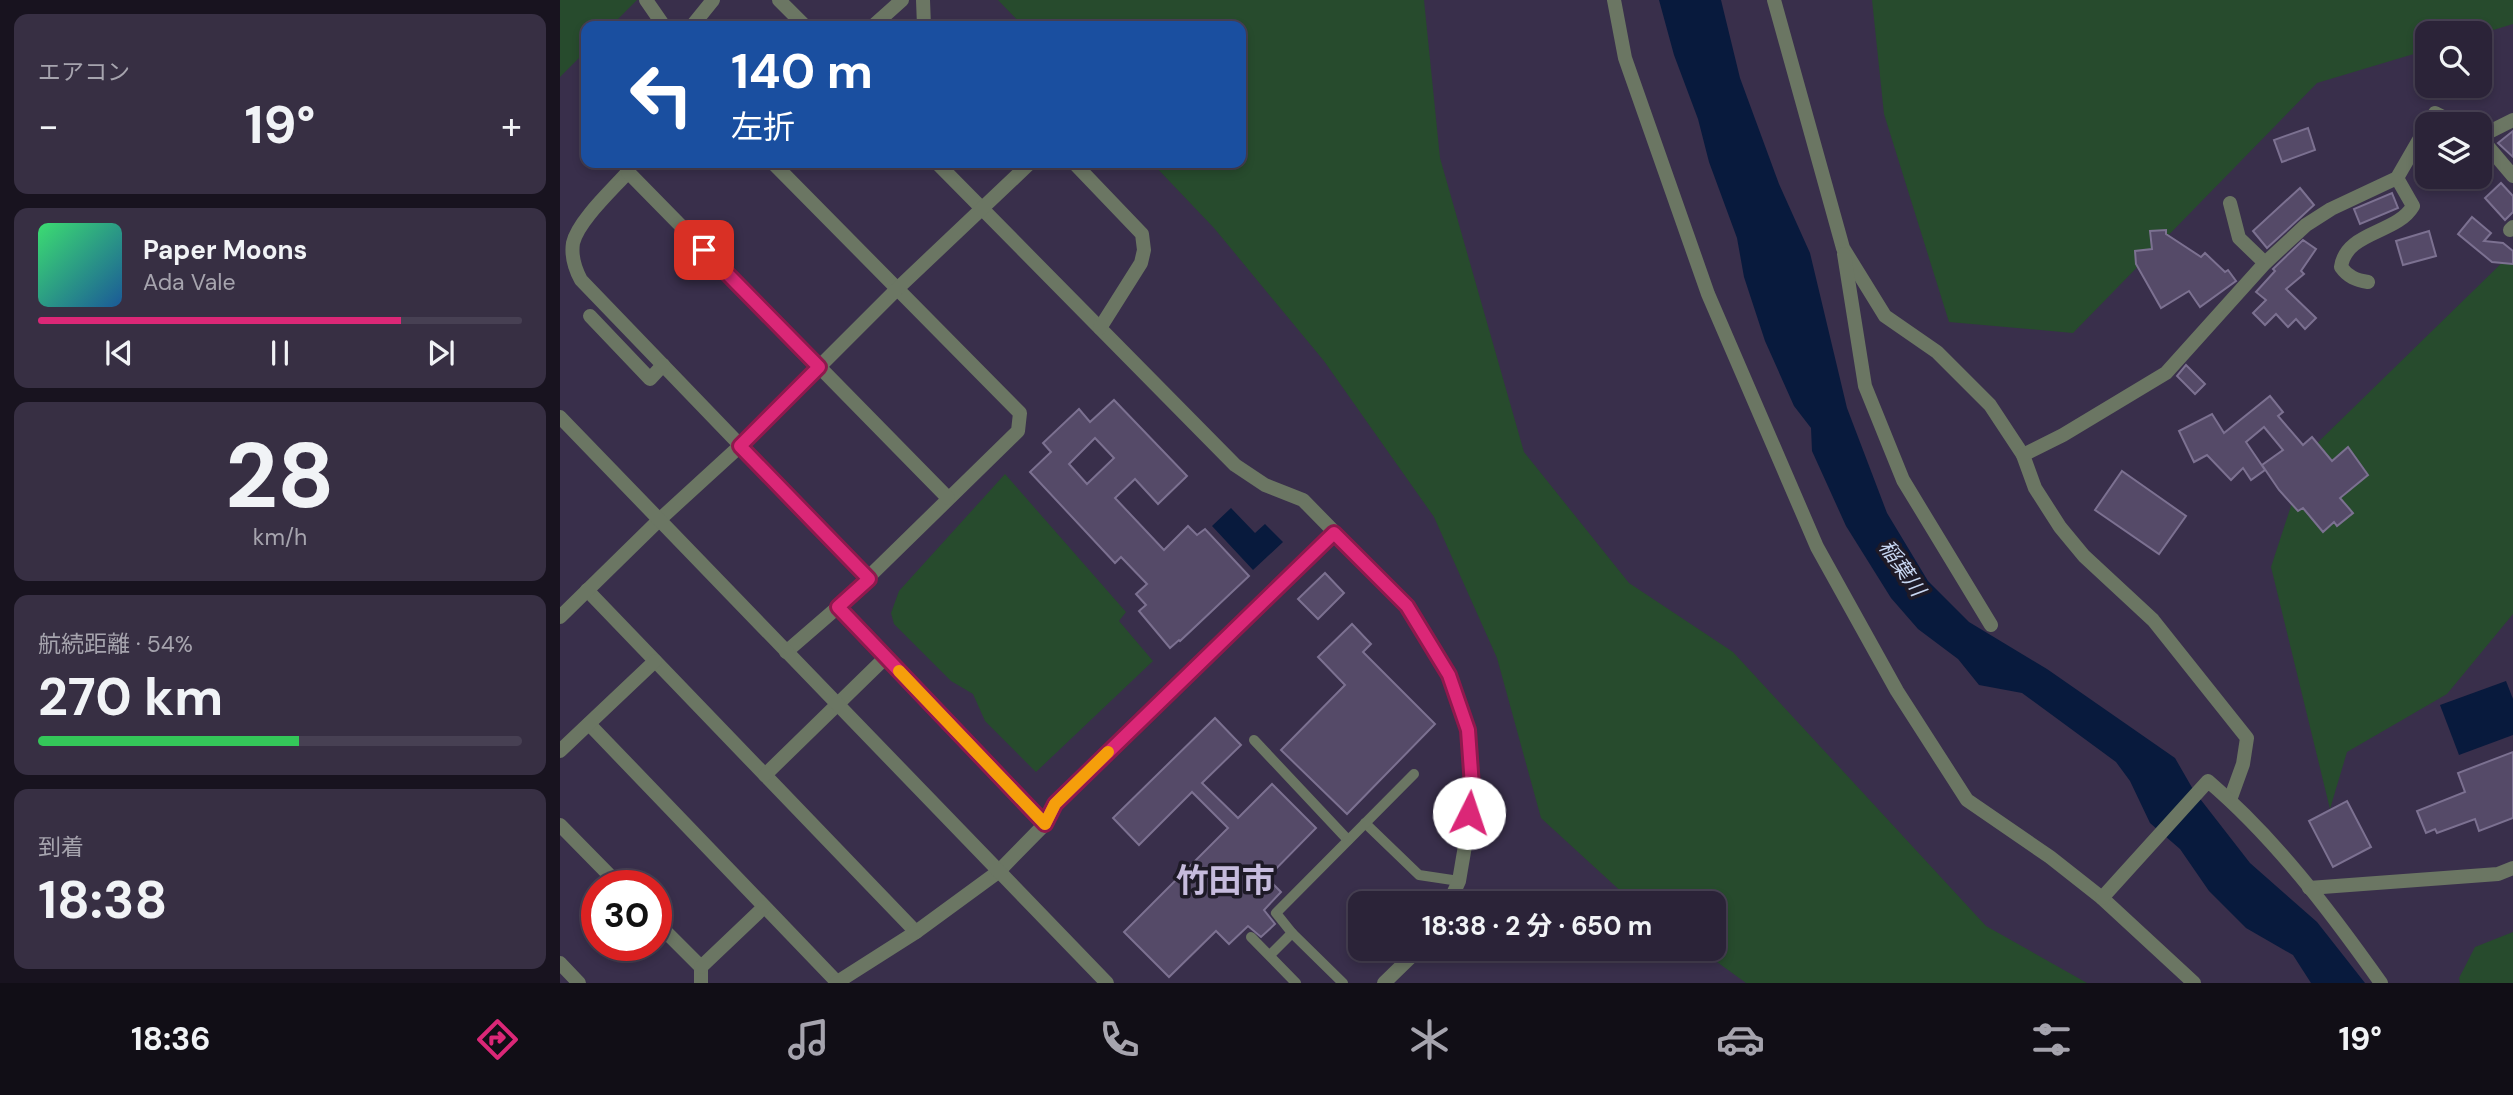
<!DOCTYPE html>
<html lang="ja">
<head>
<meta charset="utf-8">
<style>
  body { margin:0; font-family:"DM Sans","Noto Sans JP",sans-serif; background:#372f43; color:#f1f3f6; height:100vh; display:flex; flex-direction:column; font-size:26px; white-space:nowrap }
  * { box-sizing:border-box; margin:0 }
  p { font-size:23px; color:#a6a4ae }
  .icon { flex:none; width:38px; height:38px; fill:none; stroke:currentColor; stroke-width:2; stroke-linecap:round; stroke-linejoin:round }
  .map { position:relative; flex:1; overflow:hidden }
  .details { display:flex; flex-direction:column; gap:14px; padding:14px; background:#18131f; width:560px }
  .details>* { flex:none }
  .guide { position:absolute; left:21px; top:21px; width:665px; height:147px; border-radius:14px; box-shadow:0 4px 10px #0003,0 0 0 2px #474053; background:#1a4fa0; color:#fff; overflow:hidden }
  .controls { position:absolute; left:1855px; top:21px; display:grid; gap:14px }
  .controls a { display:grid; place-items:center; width:77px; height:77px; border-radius:14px; background:#2b2338; box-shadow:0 4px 10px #0003,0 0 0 2px #474053; font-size:35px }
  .speed { position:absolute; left:21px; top:870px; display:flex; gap:14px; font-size:35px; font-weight:700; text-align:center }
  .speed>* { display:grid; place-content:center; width:91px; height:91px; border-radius:50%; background:#2b2338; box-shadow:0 4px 10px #0003,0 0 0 2px #474053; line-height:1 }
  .speed .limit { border:10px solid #d22; background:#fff; color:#111 }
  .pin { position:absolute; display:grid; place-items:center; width:60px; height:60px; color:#fff; margin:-30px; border-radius:14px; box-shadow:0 4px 10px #0006 }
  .me { position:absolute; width:77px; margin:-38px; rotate:4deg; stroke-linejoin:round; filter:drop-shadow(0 0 5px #0008) }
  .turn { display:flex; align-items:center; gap:24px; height:147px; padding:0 35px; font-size:32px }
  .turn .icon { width:91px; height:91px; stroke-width:2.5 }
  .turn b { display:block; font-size:49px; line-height:60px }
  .big { font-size:52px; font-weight:700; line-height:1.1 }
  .details .widget { flex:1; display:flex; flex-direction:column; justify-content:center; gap:10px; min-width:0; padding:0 24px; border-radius:14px; background:#372f43 }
  .details .dial { align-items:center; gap:0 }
  .dial b { font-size:91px; line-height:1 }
  .song { display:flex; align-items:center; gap:21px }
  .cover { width:84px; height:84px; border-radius:10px; background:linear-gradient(135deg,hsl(140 70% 55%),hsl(210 70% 35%)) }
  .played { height:7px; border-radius:4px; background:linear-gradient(90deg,#db2777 75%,#474053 75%) }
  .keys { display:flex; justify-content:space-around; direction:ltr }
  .heat { display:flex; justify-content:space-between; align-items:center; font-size:38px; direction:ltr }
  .charge { height:10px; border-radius:5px; background:linear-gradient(90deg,#34c759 54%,#474053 0) }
  .trip { position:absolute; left:788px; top:891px; width:378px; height:70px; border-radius:14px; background:#2b2338; box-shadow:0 4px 10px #0003,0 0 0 2px #474053; font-weight:700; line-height:70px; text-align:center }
  .menu { display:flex; height:112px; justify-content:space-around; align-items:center; background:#110e16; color:#a6a4ae }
  .menu .icon { width:49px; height:49px }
  .menu .active { color:#db2777 }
  .menu b { font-size:32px; color:#f1f3f6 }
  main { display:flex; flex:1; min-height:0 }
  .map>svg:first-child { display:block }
  .green { fill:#274b2d }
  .water { fill:#081a3d }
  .building { fill:#554a68; stroke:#7c7191; stroke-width:2; fill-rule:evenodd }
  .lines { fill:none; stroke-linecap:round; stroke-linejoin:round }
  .service { stroke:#6b7663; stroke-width:10 }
  .minor { stroke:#6b7663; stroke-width:14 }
  .tertiary { stroke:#6b7663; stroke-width:14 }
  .route-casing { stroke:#8e194d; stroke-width:18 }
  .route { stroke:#db2777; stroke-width:12 }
  .slow { stroke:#f59e0b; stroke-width:12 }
  .labels { text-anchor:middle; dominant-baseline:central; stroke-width:7; stroke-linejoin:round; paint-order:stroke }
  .water-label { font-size:21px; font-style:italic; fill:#c8d7f2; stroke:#1e1a27 }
  .town-label { font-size:33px; font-weight:bold; fill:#c6bbdd; stroke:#1e1a27 }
</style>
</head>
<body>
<main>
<section class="details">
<div class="widget"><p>エアコン</p>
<div class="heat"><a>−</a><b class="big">19°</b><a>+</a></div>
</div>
<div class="widget">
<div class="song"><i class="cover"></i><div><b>Paper Moons</b><p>Ada Vale</p></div></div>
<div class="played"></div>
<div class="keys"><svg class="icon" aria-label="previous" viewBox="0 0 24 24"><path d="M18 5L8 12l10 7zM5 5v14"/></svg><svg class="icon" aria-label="pause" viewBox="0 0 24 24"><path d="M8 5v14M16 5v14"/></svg><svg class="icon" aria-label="next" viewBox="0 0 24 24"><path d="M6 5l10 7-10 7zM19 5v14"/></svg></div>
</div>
<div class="widget dial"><b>28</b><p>km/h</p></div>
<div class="widget"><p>航続距離 · 54%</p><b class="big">270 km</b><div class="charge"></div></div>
<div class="widget"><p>到着</p><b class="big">18:38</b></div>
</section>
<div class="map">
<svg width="1953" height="983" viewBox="0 0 1953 983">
  <rect width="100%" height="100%" fill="#392f4b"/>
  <g class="green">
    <path d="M0 0H77L51 26H26V51L0 77Z"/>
    <path d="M438 0H864L880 158 964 452 1069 583 1173 652 1426 926 1527 983H1186L1139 949 1153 948V903H1076L1066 896 981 818 937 658 874 517 764 361 654 228 592 163H681V26H463Z"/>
    <path d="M1312 0H1953V24L1920 34 1867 33V50L1757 83 1513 333 1389 322 1324 114Z"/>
    <path d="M1953 252V614L1887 694 1787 752 1770 809 1711 567 1749 451Z"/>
    <path d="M445 474 566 612 559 621 593 661 476 772 425 721 413 694 391 681 334 624 331 613 339 591Z"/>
    <path d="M1953 932V983H1900L1899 978 1915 947Z"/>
  </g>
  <g class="water">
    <path d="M1099 0H1161L1180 78 1219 184 1250 253 1287 408 1327 513 1368 581 1409 622 1487 669 1615 758 1634 791 1690 863 1757 922 1805 983H1751L1733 955 1686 928 1649 891 1620 849 1590 823 1570 781 1556 762 1462 693 1419 685 1398 659 1358 629 1331 598 1286 526 1252 451 1251 428 1234 406 1205 341 1184 277 1177 238 1149 162 1138 119 1114 55Z"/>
    <path d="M671 508 695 533 705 524 723 542 693 570 652 526Z"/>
    <path d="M1946 681 1953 699V735L1899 755 1880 705Z"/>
  </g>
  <g class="building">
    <path d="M1748 128 1755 150 1722 162 1714 140Z"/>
    <path d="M1953 131V157L1938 143Z"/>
    <path d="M1941 183 1953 196V212L1945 220 1925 198Z"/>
    <path d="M1740 188 1754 205 1707 248 1693 231Z"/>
    <path d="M1832 193 1838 208 1800 224 1794 209Z"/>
    <path d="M1912 217 1931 233 1924 241 1943 243 1953 251V264L1932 262 1898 234Z"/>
    <path d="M1606 230V234L1641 257 1645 253 1665 272 1668 270 1676 281 1640 307 1629 291 1601 308 1576 264 1575 251 1592 249 1590 231Z"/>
    <path d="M1869 231 1876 256 1843 265 1836 241Z"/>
    <path d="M1743 240 1756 249 1741 271 1744 274 1726 289 1756 318 1745 329 1736 319 1728 327 1716 314 1705 325 1693 313 1706 300 1696 292 1715 271 1713 269Z"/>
    <path d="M1626 365 1645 384 1635 394 1617 376Z"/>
    <path d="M1710 396 1723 412 1718 416 1743 445 1752 437 1772 461 1788 447 1808 475 1780 498 1793 513 1777 526 1774 522 1763 532 1743 508 1738 511 1719 490 1702 465 1723 450 1704 427 1686 442 1705 470 1691 480 1683 468 1671 480 1647 455 1634 462 1619 431 1652 414 1664 433Z"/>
    <path d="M554 400 627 476 598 504 575 479 555 498 604 550 628 526 637 535 645 529 689 576 620 641 619 640 610 648 579 611 586 605 576 594 587 584 561 557 555 563 470 472 491 452 483 443 519 409 530 422ZM535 438 554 458 527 484 509 464Z"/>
    <path d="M1562 471 1626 516 1599 554 1535 510Z"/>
    <path d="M765 573 784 593 758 619 738 599Z"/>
    <path d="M792 624 811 644 803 652 875 724 787 814 721 750 785 685 758 657Z"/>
    <path d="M655 718 681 745 642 783 678 818 712 784 756 828 707 878 721 892 704 910 715 924 701 937 688 926 669 944 656 931 609 977 564 932 668 828 632 792 579 845 553 818Z"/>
    <path d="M1953 752V818L1919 831 1915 819 1877 833 1875 829 1866 833 1857 811 1905 792 1898 773Z"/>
    <path d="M1787 801 1811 847 1773 867 1749 821Z"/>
  </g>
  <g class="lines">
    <g class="service">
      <path d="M694 740 788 840"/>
      <path d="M805 823 859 875 899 881"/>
      <path d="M691 937 736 983"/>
      <path d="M710 955 732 933"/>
      <path d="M783 983 732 933 716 913 854 774"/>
    </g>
    <g class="minor">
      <path d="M86 0 104 26"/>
      <path d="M219 0 245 26"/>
      <path d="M363 0 364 26"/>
      <path d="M1054 0 1065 58 1148 294 1257 547 1337 691 1407 800 1490 857 1542 898 1634 983"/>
      <path d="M1214 0 1283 248 1325 316 1377 352 1430 405 1463 455"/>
      <path d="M132 26 153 0"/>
      <path d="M313 26 342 0"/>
      <path d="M1868 124 1875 113 1897 124"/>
      <path d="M1920 134 1931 131 1953 120"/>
      <path d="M1920 137 1953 176"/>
      <path d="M70 163 68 172C53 189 18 221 13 243 11 256 15 269 21 280L309 579"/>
      <path d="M213 163 460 413 458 431 278 607 485 824"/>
      <path d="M377 163 675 465 705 485 743 500 847 606 889 675 908 730 912 786 906 840 899 881 889 903"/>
      <path d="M514 163 582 234 584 250 581 263 540 328"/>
      <path d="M68 172 388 498"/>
      <path d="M1670 203 1679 238 1705 263"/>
      <path d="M1950 230 1953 227"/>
      <path d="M1284 254 1305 386 1343 480 1431 625"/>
      <path d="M1808 282C1796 280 1788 277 1781 267 1786 231 1837 234 1853 206L1837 178"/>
      <path d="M30 316 90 379 103 365"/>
      <path d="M27 590 356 932"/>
      <path d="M0 617 98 521 180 446 336 290 470 163"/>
      <path d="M226 652 278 607"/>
      <path d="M29 724 277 982"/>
      <path d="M0 751 95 661"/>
      <path d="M205 775 326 657"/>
      <path d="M1670 800 1683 764 1687 738 1593 620 1524 556 1500 527 1475 488 1463 455 1503 435 1606 373 1705 263 1746 225 1771 209 1837 178 1867 126"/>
      <path d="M0 825 60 886"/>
      <path d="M1749 888 1938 874 1953 868"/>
      <path d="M1542 898 1648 781C1715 838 1770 911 1821 983"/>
      <path d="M96 922 141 967V983"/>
      <path d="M0 963 19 983"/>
      <path d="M141 967 204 907"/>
      <path d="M276 983 356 932 438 872 485 824 495 804 774 533"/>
      <path d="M824 983 860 948"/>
    </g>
    <path class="tertiary" d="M0 417 547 983"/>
  </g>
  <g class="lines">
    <defs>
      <path id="route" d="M144 250 259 367 180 446 309 579 278 607 485 824 495 804 774 533 847 606 889 675 908 730 912 786 909 813"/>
    </defs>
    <use href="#route" class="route-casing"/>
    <use href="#route" class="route"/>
    <path class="slow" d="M339 671 485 824 495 804 548 752"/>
  </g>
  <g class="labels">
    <g class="water-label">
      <text transform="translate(1342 568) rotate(55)">稲葉川</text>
    </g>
    <g class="town-label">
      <text x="665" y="880">竹田市</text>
    </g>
  </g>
</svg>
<div class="controls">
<a><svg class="icon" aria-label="search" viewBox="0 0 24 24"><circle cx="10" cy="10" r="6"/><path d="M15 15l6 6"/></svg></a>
<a><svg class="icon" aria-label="layers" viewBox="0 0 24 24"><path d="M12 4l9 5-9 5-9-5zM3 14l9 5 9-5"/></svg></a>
</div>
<div class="speed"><div class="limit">30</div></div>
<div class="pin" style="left:144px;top:250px;background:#d93025"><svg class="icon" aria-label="arrive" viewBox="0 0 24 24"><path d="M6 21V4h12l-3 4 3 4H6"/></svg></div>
<svg class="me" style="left:909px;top:813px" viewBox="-20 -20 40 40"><circle r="19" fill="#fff"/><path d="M0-13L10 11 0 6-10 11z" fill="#db2777"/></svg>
<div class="trip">18:38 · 2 分 · 650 m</div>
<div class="guide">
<div class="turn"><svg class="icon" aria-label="left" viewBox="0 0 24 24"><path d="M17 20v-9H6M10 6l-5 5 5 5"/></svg><div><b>140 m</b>左折</div></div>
</div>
</div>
</main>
<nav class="menu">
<b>18:36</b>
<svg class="icon active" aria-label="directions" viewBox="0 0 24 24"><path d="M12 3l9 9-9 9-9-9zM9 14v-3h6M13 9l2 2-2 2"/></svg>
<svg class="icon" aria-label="music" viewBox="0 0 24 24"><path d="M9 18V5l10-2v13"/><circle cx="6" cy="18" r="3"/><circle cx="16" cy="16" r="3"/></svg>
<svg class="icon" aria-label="phone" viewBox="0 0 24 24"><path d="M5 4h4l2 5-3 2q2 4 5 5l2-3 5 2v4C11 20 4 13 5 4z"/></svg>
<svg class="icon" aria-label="climate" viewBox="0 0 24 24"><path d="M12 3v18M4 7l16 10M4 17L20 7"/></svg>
<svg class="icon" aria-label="car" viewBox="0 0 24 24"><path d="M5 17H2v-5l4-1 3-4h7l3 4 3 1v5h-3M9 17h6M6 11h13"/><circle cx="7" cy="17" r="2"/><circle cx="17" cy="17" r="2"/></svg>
<svg class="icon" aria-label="filters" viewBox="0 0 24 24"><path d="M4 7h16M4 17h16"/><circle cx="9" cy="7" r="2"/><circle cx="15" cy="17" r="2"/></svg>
<b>19°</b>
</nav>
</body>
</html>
